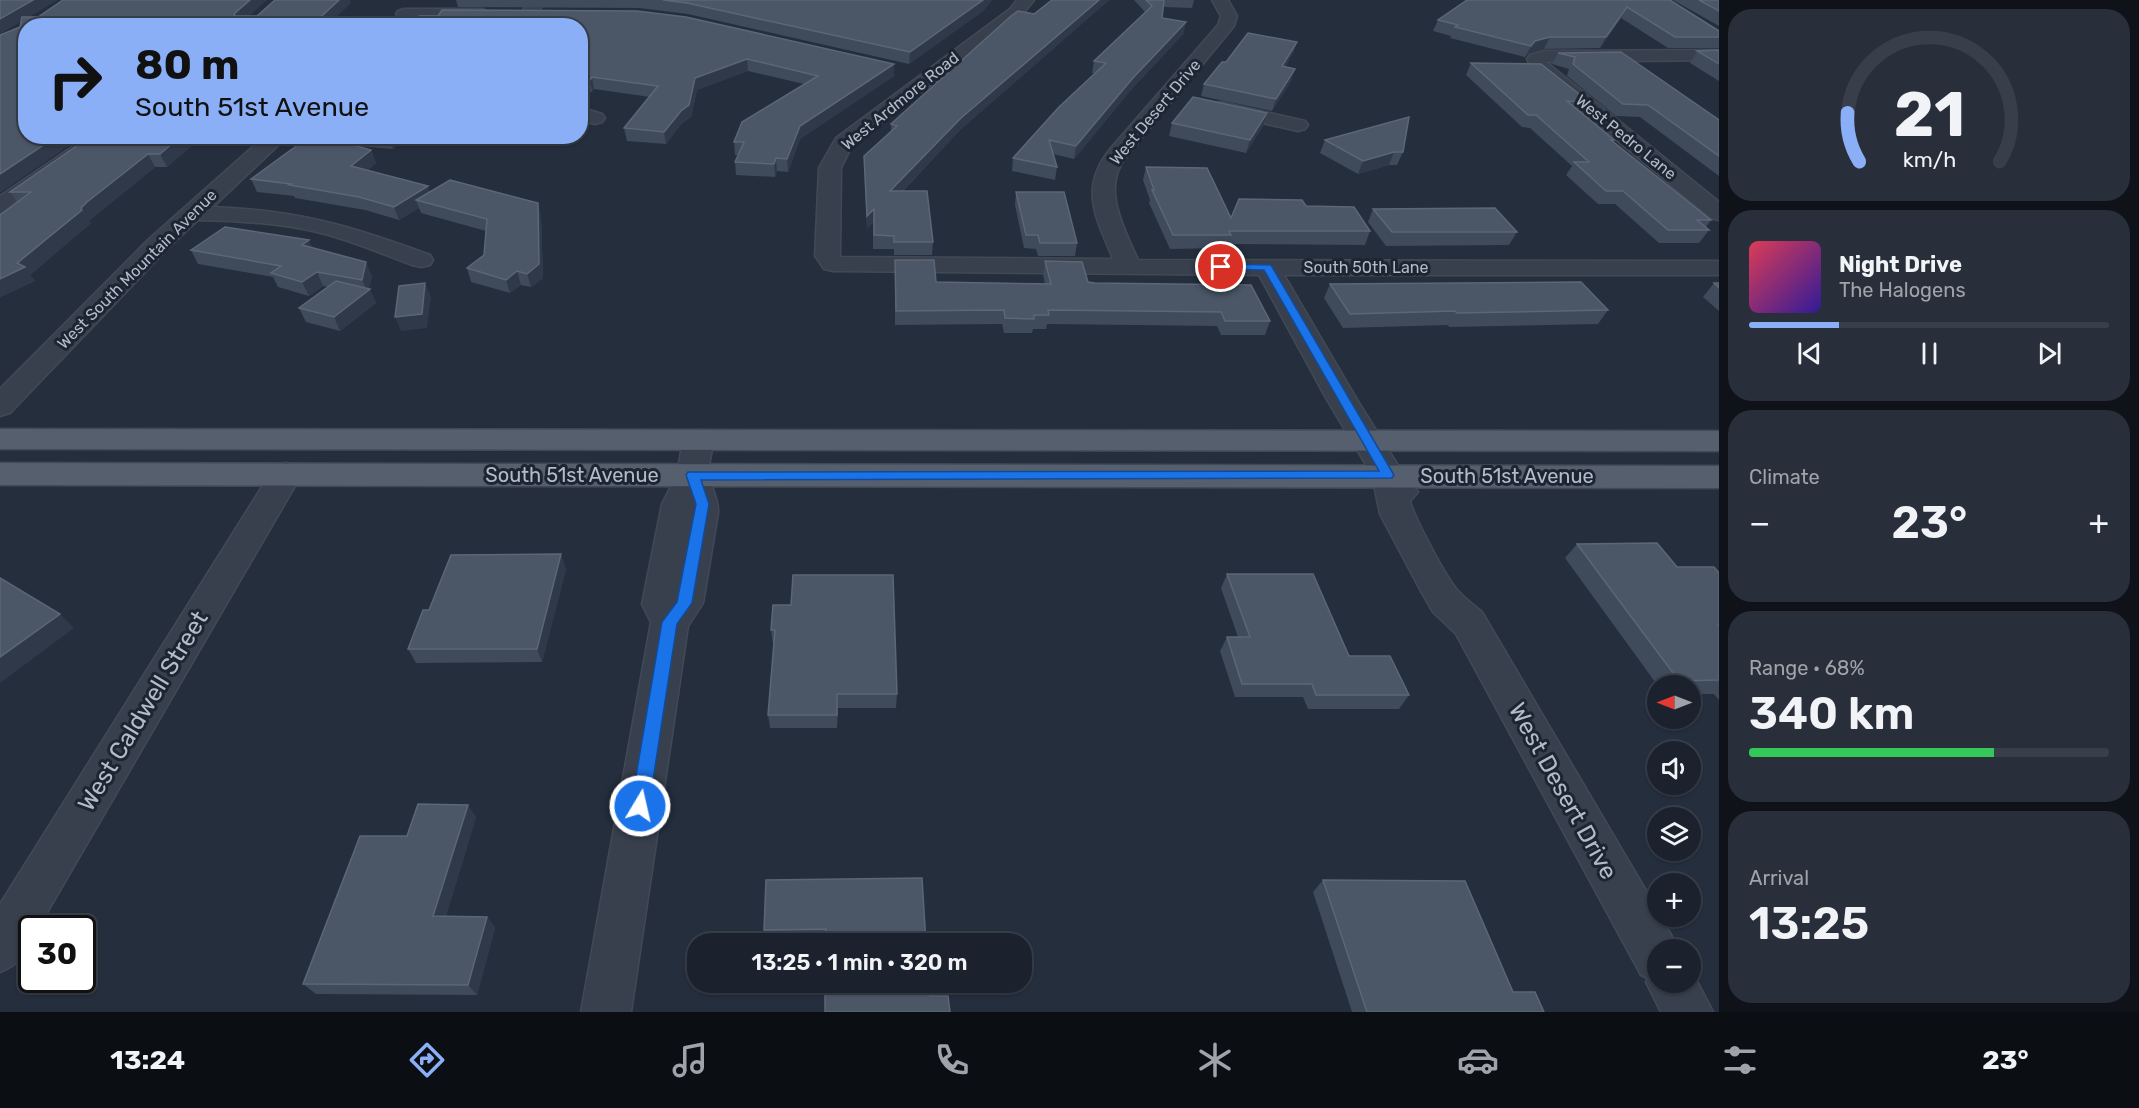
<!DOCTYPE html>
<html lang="en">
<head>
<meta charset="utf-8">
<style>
  body { margin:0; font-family:Rubik,sans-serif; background:#282f3a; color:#f1f3f6; height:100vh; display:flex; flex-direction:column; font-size:22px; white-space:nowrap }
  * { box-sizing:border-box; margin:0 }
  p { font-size:20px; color:#a0a4aa }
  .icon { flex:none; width:33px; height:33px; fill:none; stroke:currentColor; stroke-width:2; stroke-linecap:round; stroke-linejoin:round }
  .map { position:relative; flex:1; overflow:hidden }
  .sheet { display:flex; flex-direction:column; gap:9px; padding:9px; background:#0f1319; width:420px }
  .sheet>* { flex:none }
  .guide { position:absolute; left:18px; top:18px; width:570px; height:126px; border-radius:24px; box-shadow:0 2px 4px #0004,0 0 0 2px #393f4a; background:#8aaff7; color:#111; overflow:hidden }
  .needle { width:39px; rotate:270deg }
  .controls { position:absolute; left:1647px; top:675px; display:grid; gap:12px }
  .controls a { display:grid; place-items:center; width:54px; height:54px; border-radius:50%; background:#1b222e; box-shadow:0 2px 4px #0004,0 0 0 2px #393f4a; font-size:30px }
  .speed { position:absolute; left:18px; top:915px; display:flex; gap:12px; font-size:30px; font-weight:700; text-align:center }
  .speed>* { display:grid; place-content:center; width:78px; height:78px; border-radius:50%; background:#1b222e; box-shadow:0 2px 4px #0004,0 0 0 2px #393f4a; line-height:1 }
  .speed .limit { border:3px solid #111; border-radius:9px; background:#fff; color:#111 }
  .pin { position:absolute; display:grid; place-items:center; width:51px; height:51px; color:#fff; margin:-26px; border:3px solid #fff; border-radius:50%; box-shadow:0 2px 6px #0007 }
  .me { position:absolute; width:66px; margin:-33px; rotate:9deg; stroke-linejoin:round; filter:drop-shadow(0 0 4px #0008) }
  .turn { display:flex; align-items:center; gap:21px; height:126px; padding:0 18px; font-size:27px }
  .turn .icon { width:78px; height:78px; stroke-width:2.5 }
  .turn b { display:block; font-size:42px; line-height:51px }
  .big { font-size:45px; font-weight:600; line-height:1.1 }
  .sheet .tile { flex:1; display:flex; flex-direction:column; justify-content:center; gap:9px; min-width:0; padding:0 21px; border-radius:24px; background:#282f3a }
  .sheet .dial { align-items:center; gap:0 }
  .dial svg { height:156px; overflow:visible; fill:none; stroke:#393f4a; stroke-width:7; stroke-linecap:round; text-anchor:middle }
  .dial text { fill:#f1f3f6; stroke:none }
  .song { display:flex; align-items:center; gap:18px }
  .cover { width:72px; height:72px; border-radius:9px; background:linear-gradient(135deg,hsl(350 70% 55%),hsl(250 70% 35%)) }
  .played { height:6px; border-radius:3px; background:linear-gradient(90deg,#8aaff7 25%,#393f4a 25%) }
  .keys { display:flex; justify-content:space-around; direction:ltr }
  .heat { display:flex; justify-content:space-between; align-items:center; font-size:33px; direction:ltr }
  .charge { height:9px; border-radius:4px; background:linear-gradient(90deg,#34c759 68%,#393f4a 0) }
  .trip { position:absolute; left:687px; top:933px; width:345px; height:60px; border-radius:24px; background:#1b222e; box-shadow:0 2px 4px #0004,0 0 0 2px #393f4a; font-weight:600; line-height:60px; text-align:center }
  .tabs { display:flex; height:96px; justify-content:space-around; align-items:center; background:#0b0e12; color:#a0a4aa }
  .tabs .icon { width:42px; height:42px }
  .tabs .selected { color:#8aaff7 }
  .tabs b { font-size:27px; color:#f1f3f6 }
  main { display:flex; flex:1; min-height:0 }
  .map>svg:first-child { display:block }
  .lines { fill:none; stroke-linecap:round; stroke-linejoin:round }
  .minor-casing { stroke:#414956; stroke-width:3 }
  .major-casing { stroke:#414956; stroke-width:3 }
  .minor { fill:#38404d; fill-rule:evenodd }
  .major { fill:#565f6d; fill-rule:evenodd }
  .wall { fill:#3f4a5b }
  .shaded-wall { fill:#2f394a }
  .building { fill:#4b5667; stroke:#5c6676; stroke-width:1.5 }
  .route { fill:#1a73e8; stroke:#114b97; stroke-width:1.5 }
  .labels { text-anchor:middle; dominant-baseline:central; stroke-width:6; stroke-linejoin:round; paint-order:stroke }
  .far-street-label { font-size:16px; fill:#b4bbc8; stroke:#1d2532 }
  .street-label { font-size:20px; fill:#b4bbc8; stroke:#1d2532 }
  .near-street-label { font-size:24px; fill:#b4bbc8; stroke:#1d2532 }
</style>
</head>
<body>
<main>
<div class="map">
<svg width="1719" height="1012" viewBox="0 0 1719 1012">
  <rect width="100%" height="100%" fill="#242e3d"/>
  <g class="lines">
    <defs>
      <g id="minor">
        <path d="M530 0H546L534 18H522L520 15Z"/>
        <path d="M1017 0H1034L1022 15 852 145 841 168 840 257 1113 259C1096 217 1078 188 1111 148L1218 25 1221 16 1212 0H1228L1237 16 1234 26 1126 157C1101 188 1124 228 1138 260L1719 261V275H1284L1356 398 1399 467 1418 492 1410 501C1415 519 1447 580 1460 593 1467 600 1475 606 1482 612L1658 911V916H1661L1679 950H1658V982H1690V968L1713 1012H1661L1646 982 1648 978 1641 975 1456 634 1433 612 1422 593 1380 514 1372 475 1326 398 1259 275 833 271 824 269 815 256 819 168 836 138 1010 9Z"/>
        <path d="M404 9H483L491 14 483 19 398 17 396 14 398 11Z"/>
        <path d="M1719 50V60L1546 62 1719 202V220L1711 218 1532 70 1527 59 1530 55 1544 51Z"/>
        <path d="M1221 102 1305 121 1308 125 1305 129 1298 131 1214 112 1211 108 1214 104Z"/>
        <path d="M580 107 602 114 605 118 602 122 595 124 580 120Z"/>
        <path d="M88 136H113L8 211 0 213V196Z"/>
        <path d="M265 136H288L213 207C297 210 352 226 430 255L433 260 430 265 421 267 412 265C382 254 353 241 321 233 281 223 239 221 198 220L168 248 10 413 0 416V389L150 238Z"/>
        <path d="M698 430 709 433C717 447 707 460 709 475 711 489 719 499 718 513L703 603 688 626 631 1012H581L651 622 642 604 662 504 677 475 683 440 687 433Z"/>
        <path d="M286 463 297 466 302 474 38 928H32C32 951 20 964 0 972V904L275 466Z"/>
      </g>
      <g id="major">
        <path d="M0 429 1719 431V451L0 449Z"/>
        <path d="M0 463 1719 466V488L0 485Z"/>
      </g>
    </defs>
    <use href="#minor" class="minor-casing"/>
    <use href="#major" class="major-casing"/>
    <use href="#minor" class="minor"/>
    <use href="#major" class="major"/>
  </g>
  <g class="wall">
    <path d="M456 0H992L983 11 909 64 688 14 639 8 458 7Z"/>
    <path d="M1052 0H1109L960 130 903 191 933 242 932 255H894V249H873V222L867 229 864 156 891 131V124Z"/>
    <path d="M1134 0H1194L1192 8 1163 7 1162 18 1184 33 1130 91 1074 159 1053 154 1057 167 1055 180 1012 171 1013 158 1095 73H1092L1094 61 1145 12Z"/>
    <path d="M1670 0 1719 31V48H1668L1621 18 1600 48 1544 49 1529 53 1525 57 1450 38 1451 36 1433 31 1438 20Z"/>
    <path d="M1673 0H1719V26Z"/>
    <path d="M580 26 894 64V76L800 139 788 172 777 171 775 177 736 175 735 162 738 155H735L734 142 804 84 748 71 697 90 691 117 682 123 666 144 627 141 624 128 650 97 594 89 592 92 580 91Z"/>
    <path d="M1297 42 1293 53 1285 67 1291 81 1272 111 1201 96 1204 84 1226 62Z"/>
    <path d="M1719 50V81L1690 63 1697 51Z"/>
    <path d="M1621 52 1719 120V176L1640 117 1616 116 1567 76 1569 69 1552 64 1558 53Z"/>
    <path d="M1471 63 1589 102 1582 114 1614 140 1613 142 1711 220 1706 227 1709 230 1699 243H1659L1615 204H1598L1566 175 1572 166 1530 128 1522 127 1466 75Z"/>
    <path d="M1267 113 1263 126 1246 153 1169 136 1172 123Z"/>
    <path d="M203 136 167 167H155L96 215 89 221 91 223 30 275 35 281 0 297V215L17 202 10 192Z"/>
    <path d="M310 136H408L393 149 357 146 371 150 376 163 368 170 430 191 541 216 543 278 531 287 521 285 510 293 471 282 467 268 484 255 486 231 421 213 419 208 399 220 365 210 295 198 294 196 257 192 251 179Z"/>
    <path d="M481 136H518L516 138Z"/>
    <path d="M1325 140 1403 152 1397 165H1389L1358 174 1320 153Z"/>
    <path d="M1146 167 1231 218 1306 206 1370 231 1365 245 1228 244 1227 248 1170 249 1149 203 1150 200 1143 180Z"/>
    <path d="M1016 192 1077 243 1075 256H1038L1036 249 1024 248 1015 205Z"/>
    <path d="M1373 209 1517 232 1509 245 1386 246 1368 222Z"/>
    <path d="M309 240 312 248 372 276 369 289 376 303 340 331 306 322 299 308 328 287 323 286 309 296 278 287 273 277 198 264 191 250Z"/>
    <path d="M895 260 936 282 1045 284 1043 275 1045 261 1088 282 1270 321 1265 335H1221L1217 326 1047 324 1046 329H1033L1032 333H1004L1002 324 895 325Z"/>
    <path d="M1714 283H1719V311L1703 297Z"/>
    <path d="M1330 284 1608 310 1598 324 1449 327 1448 325 1343 328 1324 298Z"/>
    <path d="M1577 544 1677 567 1719 573V700L1714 694H1690V686H1658L1565 558Z"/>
    <path d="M566 569 542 662 416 663 408 649 429 610Z"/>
    <path d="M1227 574 1349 656 1409 695 1399 709H1308L1303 697H1235L1220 651 1227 637H1238L1221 588Z"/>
    <path d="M773 605 897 694 896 708H838L837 728H770L768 715 774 644H773L771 630Z"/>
    <path d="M476 817 446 916 487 917 495 928 477 995 316 994 303 984 407 836Z"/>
    <path d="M922 878 825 940 766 941 764 930Z"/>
    <path d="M1323 880 1513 992 1544 1012H1352L1313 892Z"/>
  </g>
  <g class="shaded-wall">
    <path d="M33 0H58L0 34V19Z"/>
    <path d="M250 0H267L240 24 234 16 235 13Z"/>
    <path d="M339 0H350L351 3 327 26H311Z"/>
    <path d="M983 0H992L983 11 909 64 910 52Z"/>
    <path d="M1099 0H1109L960 130 890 204V191L961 118Z"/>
    <path d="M1627 7 1621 18 1600 48 1606 37Z"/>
    <path d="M1186 22 1184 33 1130 91 1074 159 1076 146 1132 79Z"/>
    <path d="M1550 37 1544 49 1529 53 1525 57 1531 46 1535 41Z"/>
    <path d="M1297 42 1293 53 1278 78 1282 66Z"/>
    <path d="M747 59 748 71 697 90 691 117 682 123 666 144 664 132 681 111 695 78Z"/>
    <path d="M894 64V76L800 139 788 172 787 159 800 126Z"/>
    <path d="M1295 69 1291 81 1272 111 1276 99Z"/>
    <path d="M592 77 594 89 592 92 590 80Z"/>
    <path d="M1267 113 1263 126 1246 153 1250 140Z"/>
    <path d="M57 136H83L0 193V174Z"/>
    <path d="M181 136H203L167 167 160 154Z"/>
    <path d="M352 136H353L357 146 350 144Z"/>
    <path d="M389 136H408L393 149Z"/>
    <path d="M371 150 376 163 357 179 351 166Z"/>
    <path d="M1394 152 1389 165 1358 174 1363 161Z"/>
    <path d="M148 154 155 167 96 215 89 221 81 208 87 202Z"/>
    <path d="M776 158 777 171 775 177 774 164Z"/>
    <path d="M428 186 432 199 416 200 419 208 399 220 394 207Z"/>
    <path d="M538 203 541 216 543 278 531 287 527 274Z"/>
    <path d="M874 209 873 222 867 229V216Z"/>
    <path d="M82 210 91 223 30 275 35 281 0 297V279Z"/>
    <path d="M309 240 315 254 302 245Z"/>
    <path d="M366 262 372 276 369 290 370 289 376 303 340 331 334 317 367 291 362 280Z"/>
    <path d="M517 271 521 285 510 293 506 280Z"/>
    <path d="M317 272 323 286 309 296 302 282Z"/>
    <path d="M425 283 431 297 427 328 401 331 395 317Z"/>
    <path d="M561 554 566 569 542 662 537 649Z"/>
    <path d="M60 614 74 628 0 683V657Z"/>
    <path d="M468 805 476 817 443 927 433 916Z"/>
    <path d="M487 917 495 928 477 995 468 985Z"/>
  </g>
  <g class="building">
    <path d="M0 0H33L0 19Z"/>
    <path d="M63 0H250L235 13 234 16H257L275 0H339L311 26H26V136H57L0 174V35L20 27 22 17H38Z"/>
    <path d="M663 0H983L910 52 687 3Z"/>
    <path d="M1052 0H1099L961 118 890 191H927L933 242H894V236L874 235V209L867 216 864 156 897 126 891 124 1011 16 1018 11 1034 14Z"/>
    <path d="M1146 0H1164L1162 18 1186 22 1132 79 1076 146 1049 140 1057 167 1013 158 1059 107 1106 63 1094 61 1152 6Z"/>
    <path d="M1467 0H1670L1719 31V37H1675L1627 7 1606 37H1550L1535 41 1531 46 1455 27 1458 25 1438 20Z"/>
    <path d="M1699 0H1719V11Z"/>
    <path d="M442 10 637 11 686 17 894 64 800 126 787 159 776 158 774 164 735 162 744 142H734L742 122 818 76 747 59 695 78 689 105 681 111 664 132 624 128 658 86 592 77 590 80H580V26H410L419 16H438Z"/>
    <path d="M1248 33 1297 42 1282 66 1295 69 1276 99 1204 84 1222 62H1226Z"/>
    <path d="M1719 50V64L1697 51Z"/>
    <path d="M1621 52 1719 120V156L1648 105 1623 104 1573 64 1575 57 1558 53Z"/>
    <path d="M1471 63 1541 64 1589 102 1567 101 1614 140H1611L1711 220H1697L1709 230H1668L1623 191H1606L1574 162H1589L1536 115H1528Z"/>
    <path d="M1193 97 1267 113 1250 140 1172 123Z"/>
    <path d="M1409 117 1403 152H1394L1363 161 1325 140Z"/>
    <path d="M91 136H181L160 154H148L87 202 81 208 82 210 17 263 25 267 0 279V215L31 192H10Z"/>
    <path d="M310 136H352L350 144 371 150 351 166 428 186 394 207 359 197 289 185 291 184 251 179Z"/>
    <path d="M1146 167 1207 168 1231 218 1239 199 1302 200 1306 206 1354 207 1370 231H1229L1231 235H1173L1152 190H1154Z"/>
    <path d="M450 180 538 203 539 264 527 274 517 271 506 280 467 268 484 255 487 219 416 200Z"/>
    <path d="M1016 192H1064L1077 243H1040L1038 235H1026Z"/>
    <path d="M1495 208 1517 232H1392L1373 209Z"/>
    <path d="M225 227 309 240 302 245 366 262 362 280 317 272 302 282 271 273 281 266 191 250Z"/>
    <path d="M895 260H934L936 282 1051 284 1045 261 1082 262 1088 282 1095 283 1251 285 1270 321H1225L1221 312 1048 310 1049 315H1034V319L1005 318 1004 310 896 311Z"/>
    <path d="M336 281 370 289 334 317 299 308Z"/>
    <path d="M1581 282 1608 310 1457 313 1455 311 1350 314 1330 284Z"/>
    <path d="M425 283 422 314 395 317 399 286Z"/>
    <path d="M1714 283H1719V288Z"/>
    <path d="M1657 543 1677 567H1714L1719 573V625H1718L1719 626V680L1679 681 1577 544Z"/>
    <path d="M561 554 537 649H408L423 610H429L451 555Z"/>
    <path d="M1227 574H1313L1349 656H1390L1409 695H1316L1312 684H1242L1227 637H1250Z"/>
    <path d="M793 575H893L897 694H837V715H768L775 630H771L773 605H791Z"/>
    <path d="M0 578 60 614 0 657Z"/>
    <path d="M418 804 468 805 433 916 487 917 468 985 303 984 360 836H407Z"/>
    <path d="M922 878 926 944H825L826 929 764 930 766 880Z"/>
    <path d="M1323 880 1465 881 1513 992H1535L1544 1012H1367Z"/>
    <path d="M825 982H929L930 996H948L950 1012H825Z"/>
  </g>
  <path class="route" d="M1221 264 1271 265 1394 475 1392 478 701 480 709 504 692 603 677 624 649 806 646 811 640 814 633 811 631 806 662 622 677 602 696 504 686 475 688 472 1379 471 1264 270 1217 269 1216 267Z"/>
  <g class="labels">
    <g class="far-street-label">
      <text transform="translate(900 101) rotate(-39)">West Ardmore Road</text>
      <text transform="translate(1155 112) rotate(-50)">West Desert Drive</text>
      <text transform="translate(1626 137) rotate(39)">West Pedro Lane</text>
      <text x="1366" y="267">South 50th Lane</text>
      <text transform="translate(137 269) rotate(-45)">West South Mountain Avenue</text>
    </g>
    <g class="street-label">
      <text x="572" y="475">South 51st Avenue</text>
      <text x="1507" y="476">South 51st Avenue</text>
    </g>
    <g class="near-street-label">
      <text transform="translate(143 711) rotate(-59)">West Caldwell Street</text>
      <text transform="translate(1563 791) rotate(61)">West Desert Drive</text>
    </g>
  </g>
</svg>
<div class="controls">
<a><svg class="needle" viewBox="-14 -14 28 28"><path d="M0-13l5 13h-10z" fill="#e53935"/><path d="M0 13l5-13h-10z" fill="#a0a4aa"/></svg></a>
<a><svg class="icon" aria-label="sound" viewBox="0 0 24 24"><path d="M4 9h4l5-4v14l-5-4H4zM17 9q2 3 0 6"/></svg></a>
<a><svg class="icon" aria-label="layers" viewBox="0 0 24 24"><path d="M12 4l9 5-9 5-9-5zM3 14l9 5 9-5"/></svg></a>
<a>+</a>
<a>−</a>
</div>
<div class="speed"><div class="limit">30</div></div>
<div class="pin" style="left:1221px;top:267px;background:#d93025"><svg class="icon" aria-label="arrive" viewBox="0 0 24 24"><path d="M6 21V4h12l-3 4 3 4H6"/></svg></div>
<svg class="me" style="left:640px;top:806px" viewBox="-20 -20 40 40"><circle r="17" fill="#1a73e8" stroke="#fff" stroke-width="3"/><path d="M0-11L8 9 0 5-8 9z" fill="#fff"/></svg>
<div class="trip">13:25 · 1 min · 320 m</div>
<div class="guide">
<div class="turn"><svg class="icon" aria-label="right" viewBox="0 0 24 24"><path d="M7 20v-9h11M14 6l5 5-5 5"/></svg><div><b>80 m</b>South 51st Avenue</div></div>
</div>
</div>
<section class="sheet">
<div class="tile dial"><svg viewBox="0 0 100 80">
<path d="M14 69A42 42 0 1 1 86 69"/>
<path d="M14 69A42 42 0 0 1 8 44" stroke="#8aaff7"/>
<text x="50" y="56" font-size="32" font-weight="700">21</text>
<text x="50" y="72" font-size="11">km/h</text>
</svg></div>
<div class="tile">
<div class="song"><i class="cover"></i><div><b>Night Drive</b><p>The Halogens</p></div></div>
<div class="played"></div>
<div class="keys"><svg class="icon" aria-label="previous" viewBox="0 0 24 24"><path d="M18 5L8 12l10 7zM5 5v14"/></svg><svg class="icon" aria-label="pause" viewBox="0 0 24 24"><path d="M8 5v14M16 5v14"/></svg><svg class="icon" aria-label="next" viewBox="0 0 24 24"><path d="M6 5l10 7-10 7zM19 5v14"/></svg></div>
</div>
<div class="tile"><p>Climate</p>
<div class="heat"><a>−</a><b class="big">23°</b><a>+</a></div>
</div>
<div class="tile"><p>Range · 68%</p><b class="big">340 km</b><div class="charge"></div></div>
<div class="tile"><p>Arrival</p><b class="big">13:25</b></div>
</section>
</main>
<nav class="tabs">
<b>13:24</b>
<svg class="icon selected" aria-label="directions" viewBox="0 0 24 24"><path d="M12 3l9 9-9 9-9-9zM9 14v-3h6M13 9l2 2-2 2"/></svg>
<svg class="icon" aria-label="music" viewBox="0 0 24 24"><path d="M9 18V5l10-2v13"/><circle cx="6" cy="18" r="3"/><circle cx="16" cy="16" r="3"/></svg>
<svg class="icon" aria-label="phone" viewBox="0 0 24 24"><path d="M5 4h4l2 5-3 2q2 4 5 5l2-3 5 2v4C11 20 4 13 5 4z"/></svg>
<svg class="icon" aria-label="climate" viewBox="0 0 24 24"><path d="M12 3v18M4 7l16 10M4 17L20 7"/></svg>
<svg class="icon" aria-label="car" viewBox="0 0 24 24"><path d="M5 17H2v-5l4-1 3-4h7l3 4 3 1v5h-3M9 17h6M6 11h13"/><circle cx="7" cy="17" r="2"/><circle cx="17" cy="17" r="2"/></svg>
<svg class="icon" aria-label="filters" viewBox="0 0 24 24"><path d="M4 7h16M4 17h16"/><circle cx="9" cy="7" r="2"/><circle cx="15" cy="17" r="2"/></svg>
<b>23°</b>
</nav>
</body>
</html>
